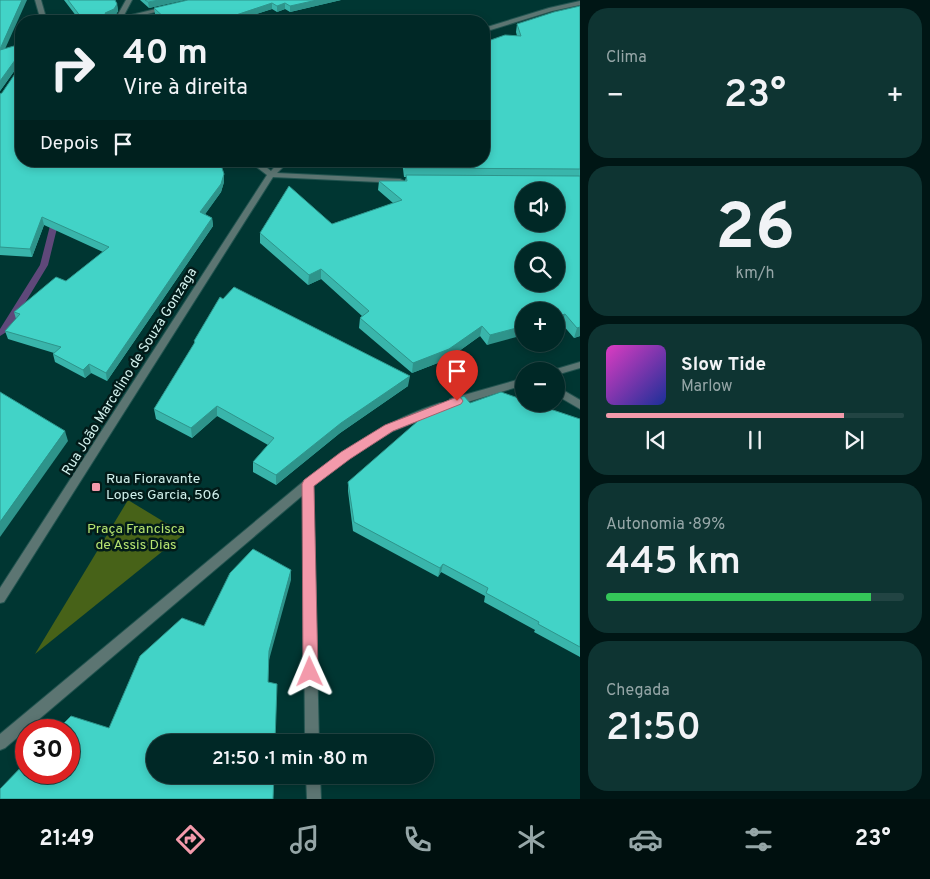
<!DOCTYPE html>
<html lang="pt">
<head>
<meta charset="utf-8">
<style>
  body { margin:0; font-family:Overpass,sans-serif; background:#0e3432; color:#f1f3f6; height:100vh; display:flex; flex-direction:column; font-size:19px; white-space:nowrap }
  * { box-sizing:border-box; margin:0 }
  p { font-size:16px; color:#95a6a7 }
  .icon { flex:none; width:28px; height:28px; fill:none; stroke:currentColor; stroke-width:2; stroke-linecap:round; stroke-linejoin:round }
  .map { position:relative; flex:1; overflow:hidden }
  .sheet { display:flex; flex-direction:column; gap:8px; padding:8px; background:#001615; width:350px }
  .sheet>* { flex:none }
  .hud { position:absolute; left:15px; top:15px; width:475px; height:152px; border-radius:20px; box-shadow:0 2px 8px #0003,0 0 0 1px #224443; background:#002826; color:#f1f3f6; overflow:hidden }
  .fabs { position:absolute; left:515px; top:182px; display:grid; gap:10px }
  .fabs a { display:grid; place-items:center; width:50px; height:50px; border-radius:50%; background:#002826; box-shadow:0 2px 8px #0003,0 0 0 1px #224443; font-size:25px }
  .speed { position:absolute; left:15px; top:719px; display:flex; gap:10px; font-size:25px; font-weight:700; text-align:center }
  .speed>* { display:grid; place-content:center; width:65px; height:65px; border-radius:50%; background:#002826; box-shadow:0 2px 8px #0003,0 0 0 1px #224443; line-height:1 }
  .speed .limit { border:8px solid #d22; background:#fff; color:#111 }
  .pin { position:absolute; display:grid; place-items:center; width:42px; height:42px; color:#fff; margin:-51px -21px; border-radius:50% 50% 50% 0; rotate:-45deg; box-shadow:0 0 5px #0007 }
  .pin .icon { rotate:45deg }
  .me { position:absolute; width:55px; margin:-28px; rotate:359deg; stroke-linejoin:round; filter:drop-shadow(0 0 4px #0008) }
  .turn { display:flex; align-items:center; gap:18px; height:105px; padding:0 25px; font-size:22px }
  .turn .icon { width:65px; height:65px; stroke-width:2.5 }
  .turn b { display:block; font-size:35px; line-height:42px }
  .then { display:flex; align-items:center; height:48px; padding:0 25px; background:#0003; gap:10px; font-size:19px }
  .big { font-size:38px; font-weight:600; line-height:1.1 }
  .sheet .tile { flex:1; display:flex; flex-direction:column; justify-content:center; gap:8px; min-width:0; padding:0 18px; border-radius:20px; background:#0e3432 }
  .sheet .dial { align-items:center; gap:0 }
  .dial b { font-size:65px; line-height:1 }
  .song { display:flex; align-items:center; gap:15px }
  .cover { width:60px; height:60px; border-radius:8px; background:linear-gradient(135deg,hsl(310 70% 55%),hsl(230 70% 35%)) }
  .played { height:5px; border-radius:2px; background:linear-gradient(90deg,#f39aab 80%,#224443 80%) }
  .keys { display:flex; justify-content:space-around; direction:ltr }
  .heat { display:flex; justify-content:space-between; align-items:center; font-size:28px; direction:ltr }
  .charge { height:8px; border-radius:4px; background:linear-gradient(90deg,#34c759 89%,#224443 0) }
  .trip { position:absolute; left:146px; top:734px; width:288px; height:50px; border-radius:25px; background:#002826; box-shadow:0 2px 8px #0003,0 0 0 1px #224443; font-weight:600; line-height:50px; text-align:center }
  .tab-bar { display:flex; height:80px; justify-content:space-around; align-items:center; background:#00100f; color:#95a6a7 }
  .tab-bar .icon { width:35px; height:35px }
  .tab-bar .selected { color:#f39aab }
  .tab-bar b { font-size:22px; color:#f1f3f6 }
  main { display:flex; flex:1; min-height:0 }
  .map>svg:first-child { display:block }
  .green { fill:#476218 }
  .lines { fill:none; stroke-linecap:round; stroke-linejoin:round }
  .stream { fill:#5f487a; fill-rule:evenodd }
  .minor-casing { stroke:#225450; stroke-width:2 }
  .minor { fill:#5c7572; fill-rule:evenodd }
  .wall { fill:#39b5ab }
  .shaded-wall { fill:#2e948b }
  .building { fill:#42d3c7; stroke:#2e948b; fill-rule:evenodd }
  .route { fill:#f39aab; stroke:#9e646f }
  .poi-dot { fill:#f39aab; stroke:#021b19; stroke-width:2 }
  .labels { text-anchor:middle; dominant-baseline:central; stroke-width:5; stroke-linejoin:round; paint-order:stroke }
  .street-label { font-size:14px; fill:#d2f1ed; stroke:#021b19 }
  .poi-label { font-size:14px; fill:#d2f1ed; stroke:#021b19; text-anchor:start }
  .park-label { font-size:14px; fill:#b6e471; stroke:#021b19 }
</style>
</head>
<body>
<main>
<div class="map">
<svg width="580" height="799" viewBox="0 0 580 799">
  <rect width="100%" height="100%" fill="#003632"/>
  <path class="green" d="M128 500 184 534 35 654Z"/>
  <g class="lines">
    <path class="stream" d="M52 218H55L59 220 48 265 8 331 0 336V329L40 265Z"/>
    <defs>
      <g id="minor">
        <path d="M35 0H41L47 21H41Z"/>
        <path d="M126 0H132L123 17 168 6 171 8 120 21H108L116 18Z"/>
        <path d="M580 1V5L552 11 484 32V28L549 8Z"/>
        <path d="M249 161H258L271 171 280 161H289L277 173 400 179 404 181 400 183 273 177 4 602 0 603V588L267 175Z"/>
        <path d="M580 362V368L556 375V371H552L553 370Z"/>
        <path d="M524 378V385L454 406 449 402 450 399Z"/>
        <path d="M556 386 580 400V409L556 395Z"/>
        <path d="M440 403 444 404 445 407 444 410 393 431 349 458 313 486 319 742H305L303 495 5 748 0 750V734L304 481C346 449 389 419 440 403Z"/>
        <path d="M306 775H320L321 799H307Z"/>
      </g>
    </defs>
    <use href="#minor" class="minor-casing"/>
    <use href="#minor" class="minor"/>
  </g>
  <g class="wall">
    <path d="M0 0 5 49 224 174V182L221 192 205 214 212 218 213 226 107 381 91 373 85 378 55 362 53 354 54 353 8 339 5 331 16 319 14 312 66 281 103 252 44 225 32 257 0 255V94L2 93 21 65V64L20 63 0 91Z"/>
    <path d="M64 0H115L117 4 118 11 115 16 113 17V21H80Z"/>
    <path d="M140 0H185L149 8Z"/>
    <path d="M188 0H341L290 12 285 9 277 12 272 9 235 21H163L155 14 154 8Z"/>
    <path d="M580 6V336L574 338 562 324 556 326V311L487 345 480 336 448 359 412 373 359 328 360 318 362 316 321 279 308 285 260 243V233L332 224 393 203 378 190 379 181H405L406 177H404L402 161H484L485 42 517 36 516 32 517 24Z"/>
    <path d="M194 341 408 386 340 433 276 485 253 472V462L268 445 217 416 192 438 156 419 154 409 194 344Z"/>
    <path d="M470 403 580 419V657L534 632 535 630 484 602 485 596 441 572 438 577 353 531 348 491V482Z"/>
  </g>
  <g class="shaded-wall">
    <path d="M22 0H27L1 58 0 49Z"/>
    <path d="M159 0H185L149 8 148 2Z"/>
    <path d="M317 0H341L290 12V6Z"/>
    <path d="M272 3V9L235 21H209Z"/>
    <path d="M285 3V9L277 12V6Z"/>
    <path d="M117 4 118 11 115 16 113 17V21H108L106 20 105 13Z"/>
    <path d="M18 56 20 63 0 91V81Z"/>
    <path d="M224 174V182L221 192 201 220 200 212Z"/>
    <path d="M42 217 44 225 32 257 30 249Z"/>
    <path d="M212 218 213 226 107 381 106 373Z"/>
    <path d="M321 269V279L308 285 309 275Z"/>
    <path d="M565 314 562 324 556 326V317Z"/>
    <path d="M482 326 480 336 448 359 412 373 413 363Z"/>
    <path d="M524 326V335L487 345 490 335Z"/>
    <path d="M580 327V336L574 338 577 328Z"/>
    <path d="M89 364 91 373 85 378 83 370Z"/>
    <path d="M410 376 408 386 340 433 276 485V475L341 423Z"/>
    <path d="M217 406V416L192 438 191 428Z"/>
    <path d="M65 431 68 441 0 537V522Z"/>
    <path d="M443 564 441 572 438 577 440 568Z"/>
    <path d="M291 570V580L269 660 268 691 269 651Z"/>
  </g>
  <g class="building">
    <path d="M0 0H22L0 49Z"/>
    <path d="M68 0H115L117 4 114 9 105 13 106 15 112 16 108 21H84Z"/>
    <path d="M145 0H159L148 2Z"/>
    <path d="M188 0H317L290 6 285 3 277 6 272 3 233 16 209 21H199L197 20 192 21H168L154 8Z"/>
    <path d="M580 6V169L405 168 404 161H484V42H485L505 35 521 36 517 24 554 12Z"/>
    <path d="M21 44V161H215L222 168 224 174 221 184 200 212 212 218 106 373 89 364 83 370 53 354 61 347 5 331 20 314 14 312 56 277 66 281 109 247 42 217 30 249 0 247V94L2 93 21 65V57L18 56 0 81V50Z"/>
    <path d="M406 175 580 176V327L577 328 565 314 556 317V311H524V326L490 335 482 326 449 349 413 363 360 318 369 311 321 269 309 275 260 233 289 186 332 224 402 200 379 181H407ZM524 191H556V224H524ZM524 251H556V284H524Z"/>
    <path d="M234 287 410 376 341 423 276 475 253 462 274 438 217 406 191 428 154 409 195 342 194 341 220 297 223 299Z"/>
    <path d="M0 392 65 431 0 522Z"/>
    <path d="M501 392 524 400V404H535L580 419V647L538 624 539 622 486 593 488 588 443 564 440 568 354 522 348 482 434 407 464 396 470 403Z"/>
    <path d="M253 549 291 570 269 651 268 682 277 684 275 742H155V775H274L273 799H0V789L26 762V772H69V730H57L71 716 109 728 140 656 182 618 204 626 230 573Z"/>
  </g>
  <path class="route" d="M457 397 461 398 463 401 461 404 393 431 350 459 314 486 318 672 316 676 310 678 305 676 303 672 302 484 304 480 341 452 385 425Z"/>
  <rect class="poi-dot" x="91" y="482" width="10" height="10" rx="2.5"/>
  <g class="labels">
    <g class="street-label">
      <text transform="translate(130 372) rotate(-58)">Rua João Marcelino de Souza Gonzaga</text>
    </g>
    <g class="poi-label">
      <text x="106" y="479">Rua Fioravante<tspan x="106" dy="16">Lopes Garcia, 506</tspan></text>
    </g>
    <g class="park-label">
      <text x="136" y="529">Praça Francisca<tspan x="136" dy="16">de Assis Dias</tspan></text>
    </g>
  </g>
</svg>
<div class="fabs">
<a><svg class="icon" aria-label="sound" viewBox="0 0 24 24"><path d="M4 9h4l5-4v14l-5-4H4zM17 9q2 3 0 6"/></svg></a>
<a><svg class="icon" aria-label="search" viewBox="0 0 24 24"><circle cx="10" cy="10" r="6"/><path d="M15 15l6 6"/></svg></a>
<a>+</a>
<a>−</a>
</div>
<div class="speed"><div class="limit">30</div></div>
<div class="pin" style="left:457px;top:401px;background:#d93025"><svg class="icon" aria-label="arrive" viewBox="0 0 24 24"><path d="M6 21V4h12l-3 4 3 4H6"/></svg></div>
<svg class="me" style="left:310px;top:672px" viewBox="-20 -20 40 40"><path d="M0-17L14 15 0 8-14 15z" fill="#f39aab" stroke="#fff" stroke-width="4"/></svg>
<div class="trip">21:50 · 1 min · 80 m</div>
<div class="hud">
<div class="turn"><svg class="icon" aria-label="right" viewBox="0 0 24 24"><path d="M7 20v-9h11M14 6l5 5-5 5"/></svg><div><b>40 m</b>Vire à direita</div></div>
<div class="then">Depois<svg class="icon" aria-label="arrive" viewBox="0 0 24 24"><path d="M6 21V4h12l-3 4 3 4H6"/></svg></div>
</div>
</div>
<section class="sheet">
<div class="tile"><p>Clima</p>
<div class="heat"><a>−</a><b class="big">23°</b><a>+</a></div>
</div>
<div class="tile dial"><b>26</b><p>km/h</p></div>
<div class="tile">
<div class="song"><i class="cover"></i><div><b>Slow Tide</b><p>Marlow</p></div></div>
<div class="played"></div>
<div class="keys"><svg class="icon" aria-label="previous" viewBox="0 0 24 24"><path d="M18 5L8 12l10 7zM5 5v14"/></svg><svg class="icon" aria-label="pause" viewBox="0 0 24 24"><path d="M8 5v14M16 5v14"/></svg><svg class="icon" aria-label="next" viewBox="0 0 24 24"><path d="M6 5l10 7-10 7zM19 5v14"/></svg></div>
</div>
<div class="tile"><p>Autonomia · 89%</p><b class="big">445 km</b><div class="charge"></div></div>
<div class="tile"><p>Chegada</p><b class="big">21:50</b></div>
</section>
</main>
<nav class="tab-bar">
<b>21:49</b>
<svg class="icon selected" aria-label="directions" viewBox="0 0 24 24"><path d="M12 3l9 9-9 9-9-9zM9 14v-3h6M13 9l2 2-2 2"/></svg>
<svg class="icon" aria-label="music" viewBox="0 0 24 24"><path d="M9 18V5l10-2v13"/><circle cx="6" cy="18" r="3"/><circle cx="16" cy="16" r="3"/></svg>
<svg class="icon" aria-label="phone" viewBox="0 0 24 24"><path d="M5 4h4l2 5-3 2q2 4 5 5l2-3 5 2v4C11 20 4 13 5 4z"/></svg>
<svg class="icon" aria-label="climate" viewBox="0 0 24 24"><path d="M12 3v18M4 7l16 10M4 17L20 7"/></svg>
<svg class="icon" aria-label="car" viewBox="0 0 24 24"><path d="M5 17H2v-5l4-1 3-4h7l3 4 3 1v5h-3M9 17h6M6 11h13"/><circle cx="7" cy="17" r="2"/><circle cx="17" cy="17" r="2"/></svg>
<svg class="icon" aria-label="filters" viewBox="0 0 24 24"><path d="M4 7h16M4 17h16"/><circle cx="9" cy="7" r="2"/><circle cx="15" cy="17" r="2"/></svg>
<b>23°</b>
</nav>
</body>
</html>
